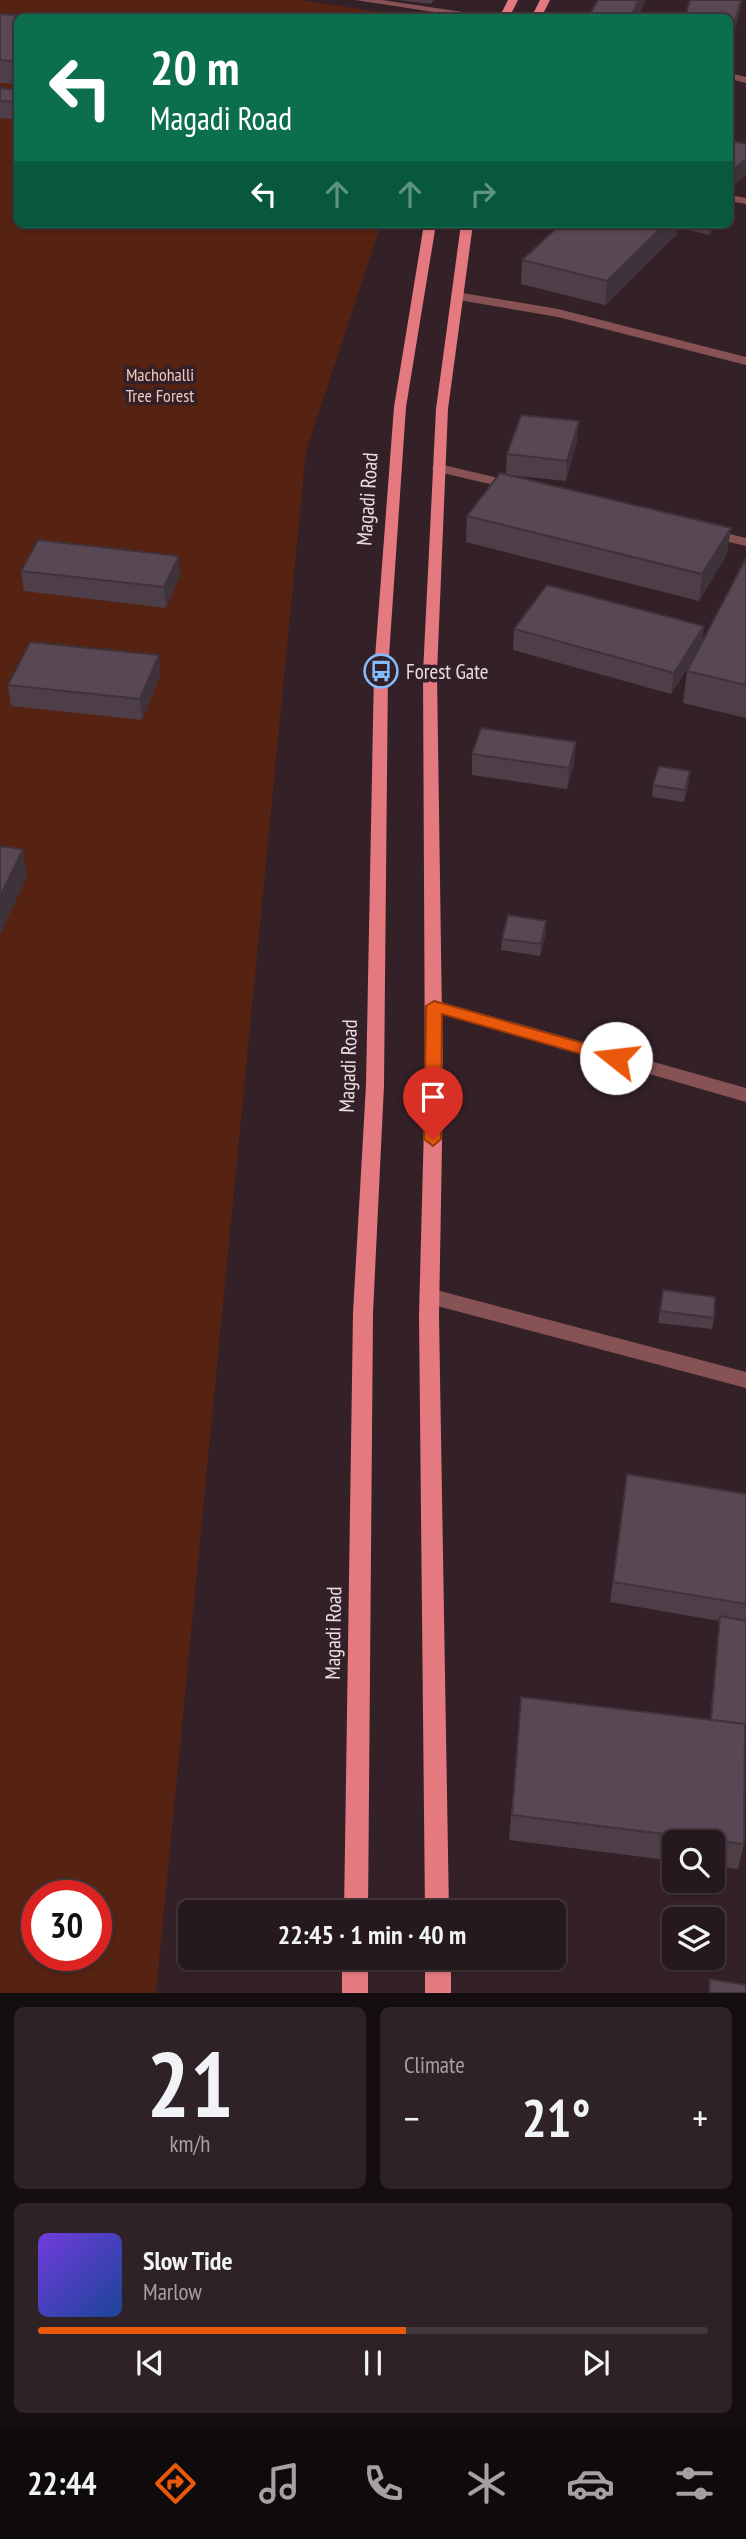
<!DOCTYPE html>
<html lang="en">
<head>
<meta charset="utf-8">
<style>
  body { margin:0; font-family:"PT Sans Narrow",sans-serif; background:#2e2226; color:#f1f3f6; height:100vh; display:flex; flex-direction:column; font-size:26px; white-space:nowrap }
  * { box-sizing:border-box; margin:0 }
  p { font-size:23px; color:#a4a0a4 }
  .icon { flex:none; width:38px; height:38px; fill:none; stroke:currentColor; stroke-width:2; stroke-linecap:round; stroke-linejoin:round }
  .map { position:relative; height:1993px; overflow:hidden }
  .drawer { display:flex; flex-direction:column; gap:14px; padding:14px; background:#150e10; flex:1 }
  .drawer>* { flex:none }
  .banner { position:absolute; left:14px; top:14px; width:719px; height:214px; border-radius:10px; box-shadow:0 2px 5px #0004,0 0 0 2px #42383b; background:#0b6e4f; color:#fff; overflow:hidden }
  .controls { position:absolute; left:662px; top:1830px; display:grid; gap:14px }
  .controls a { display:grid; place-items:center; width:63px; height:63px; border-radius:10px; background:#26191d; box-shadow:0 2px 5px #0004,0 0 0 2px #42383b; font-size:35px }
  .speed { position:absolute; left:21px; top:1880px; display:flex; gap:14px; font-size:35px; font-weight:700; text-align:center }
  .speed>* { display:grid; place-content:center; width:91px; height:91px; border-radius:50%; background:#26191d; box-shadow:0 2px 5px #0004,0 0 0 2px #42383b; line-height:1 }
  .speed .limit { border:10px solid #d22; background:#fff; color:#111 }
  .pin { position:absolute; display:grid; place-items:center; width:60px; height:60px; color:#fff; margin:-72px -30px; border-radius:50% 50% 50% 0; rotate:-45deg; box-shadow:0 0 7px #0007 }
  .pin .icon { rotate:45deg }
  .me { position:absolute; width:77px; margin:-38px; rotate:286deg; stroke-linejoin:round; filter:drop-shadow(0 0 5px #0008) }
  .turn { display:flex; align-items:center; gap:24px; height:147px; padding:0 21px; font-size:32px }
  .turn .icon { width:91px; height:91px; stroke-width:2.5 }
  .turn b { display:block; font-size:49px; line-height:60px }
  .lanes { display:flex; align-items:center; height:66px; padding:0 21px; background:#0003; justify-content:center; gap:35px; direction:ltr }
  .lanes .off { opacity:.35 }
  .big { font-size:52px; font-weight:600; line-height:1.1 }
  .drawer .card { flex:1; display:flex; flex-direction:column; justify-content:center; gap:10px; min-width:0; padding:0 24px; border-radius:10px; background:#2e2226 }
  .drawer .dial { align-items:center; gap:0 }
  .dial b { font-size:91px; line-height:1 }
  .song { display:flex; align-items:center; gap:21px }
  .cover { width:84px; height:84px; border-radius:10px; background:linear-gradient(135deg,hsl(260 70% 55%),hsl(220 70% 35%)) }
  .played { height:7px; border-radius:4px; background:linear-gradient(90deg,#ea580c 55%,#42383b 55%) }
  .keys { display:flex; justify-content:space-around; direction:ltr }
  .heat { display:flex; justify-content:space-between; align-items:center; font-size:38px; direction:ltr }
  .drawer .tiles { flex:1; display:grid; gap:14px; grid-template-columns:1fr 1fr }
  .card:last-child { grid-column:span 2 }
  .trip { position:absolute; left:178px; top:1900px; width:388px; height:70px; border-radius:10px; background:#26191d; box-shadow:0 2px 5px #0004,0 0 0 2px #42383b; font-weight:600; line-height:70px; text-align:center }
  .dock { display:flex; height:112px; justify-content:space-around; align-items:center; background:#0f0a0c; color:#a4a0a4 }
  .dock .icon { width:49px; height:49px }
  .dock .on { color:#ea580c }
  .dock b { font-size:32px; color:#f1f3f6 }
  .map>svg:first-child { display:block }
  .green { fill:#562212; fill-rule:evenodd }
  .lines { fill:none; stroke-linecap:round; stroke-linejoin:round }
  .minor { fill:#865254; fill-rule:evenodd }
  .major { fill:#e47980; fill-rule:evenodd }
  .wall { fill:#4d3e48 }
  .shaded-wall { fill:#3e323b }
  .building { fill:#594854; stroke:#3e323b; stroke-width:2 }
  .route { fill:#ea580c; stroke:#983908; stroke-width:2 }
  .labels { text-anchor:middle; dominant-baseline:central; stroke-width:7; stroke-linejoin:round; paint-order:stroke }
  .far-park-label { font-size:18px; fill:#f2c8bc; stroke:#332127 }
  .street-label { font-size:21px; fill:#eadde1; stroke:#332127 }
  .poi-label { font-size:21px; fill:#eadde1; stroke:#332127; text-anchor:start }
</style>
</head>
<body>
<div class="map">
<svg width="746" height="1993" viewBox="0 0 746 1993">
  <rect width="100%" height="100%" fill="#332127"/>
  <path class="green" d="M0 0H299L415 17 18 18V224H381L306 451 156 1993H0ZM37 1895H96V1955H37Z"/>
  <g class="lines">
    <g class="minor">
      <path d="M355 0H382L503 18H473Z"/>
      <path d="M730 73 746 77V83L730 79Z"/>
      <path d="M730 195 746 198V204L730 201Z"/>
      <path d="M457 292 558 309 746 357V365L558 317 453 299 451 296Z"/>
      <path d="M439 464 520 483 522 486 515 490 434 471 432 468Z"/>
      <path d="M709 529 746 538V546L704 536 702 533Z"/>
      <path d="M434 1000 746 1088V1102L428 1010 425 1006Z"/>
      <path d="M429 1288 746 1372V1388L422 1302 419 1296 422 1290Z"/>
    </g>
    <g class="major">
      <path d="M508 0H518L509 18H499Z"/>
      <path d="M540 0H550L541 18H531Z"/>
      <path d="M424 224H436L406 407 388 671 384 1085 373 1313 368 1913H344L353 1313 366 1085 374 671 394 407Z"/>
      <path d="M461 224H473L448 409 437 673 443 1087 439 1316 449 1913H425L419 1316 425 1087 423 673 436 409Z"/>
      <rect x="342" y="1958" width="26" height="35"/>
      <rect x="425" y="1958" width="26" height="35"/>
    </g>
  </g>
  <g class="wall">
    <path d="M399 0H434L431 4Z"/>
    <path d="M0 14 18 18V84L0 83Z"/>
    <path d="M0 88 18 90V120L0 118Z"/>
    <path d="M561 224H719L709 235 677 227V234L605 305 521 284 522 260Z"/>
    <path d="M577 441 566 481 509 475 727 554 699 601 466 542 467 516 506 474 507 454Z"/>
    <path d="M746 558V718L683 703 687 671 691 663 671 694 513 650 514 629 704 626 702 642Z"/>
    <path d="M21 571 180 576 166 608 24 591Z"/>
    <path d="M159 655 160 676 142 720 11 706 8 685Z"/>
    <path d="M472 754 574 764 567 789 472 775Z"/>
    <path d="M689 783 684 802 652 797 653 785Z"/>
    <path d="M546 921V933L540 956 501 950 502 939Z"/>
    <path d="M663 1290 714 1318 712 1329 658 1323Z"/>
    <path d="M627 1474 746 1494V1742H745L744 1844 738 1869 712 1866V1843H674V1861L509 1840 521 1697 710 1720 719 1621 610 1602Z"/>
  </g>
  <g class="shaded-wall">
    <path d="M639 0H645V2L637 18H630Z"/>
    <path d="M741 0H743L730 52 731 37Z"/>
    <path d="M746 159V175L730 189 732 171Z"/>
    <path d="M665 224H678L677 234 605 305 607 281Z"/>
    <path d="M710 224H719L709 235Z"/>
    <path d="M579 421 577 441 566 481 567 461Z"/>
    <path d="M731 528 727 554 699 601 702 574Z"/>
    <path d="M179 556 180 576 166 608 164 587Z"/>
    <path d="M704 626 701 647 671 694 674 673Z"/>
    <path d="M159 655 160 676 142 720 140 699Z"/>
    <path d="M576 742 574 764 567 789 569 768Z"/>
    <path d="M690 771 689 783 684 802 685 790Z"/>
    <path d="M23 849 27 877 0 935V897Z"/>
    <path d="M546 921V933L540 956 541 944Z"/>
  </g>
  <g class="building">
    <path d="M598 0H639L630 18H609L589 16Z"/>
    <path d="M690 0H741L731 37H730V18H685Z"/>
    <path d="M0 14 58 18H18V62L0 60Z"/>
    <path d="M0 88 18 90V102L0 101Z"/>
    <path d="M730 140 746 144V159L732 171H730Z"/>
    <path d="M561 224H665L607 281 522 260Z"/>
    <path d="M521 415 579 421 567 461 507 454Z"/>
    <path d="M500 473 731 528 702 574 467 516Z"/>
    <path d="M38 540 179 556 164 587 21 571Z"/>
    <path d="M746 558V685L687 671Z"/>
    <path d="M547 585 704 626 674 673 514 629Z"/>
    <path d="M30 642 159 655 140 699 8 685Z"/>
    <path d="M481 728 576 742 569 768 472 754Z"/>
    <path d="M659 766 690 771 685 790 653 785Z"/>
    <path d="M0 846 23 849 0 897Z"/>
    <path d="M508 915 546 921 541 944 502 939Z"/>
    <path d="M663 1290 715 1297 714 1318 660 1311Z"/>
    <path d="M627 1474 746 1494V1604L613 1582Z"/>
    <path d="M720 1616 746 1621V1731H745V1724L711 1720Z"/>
    <path d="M521 1697 745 1724 744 1844 512 1815Z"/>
    <path d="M710 1979 746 1985V1993H709Z"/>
  </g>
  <path class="route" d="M434 1001 622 1054 624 1058 616 1064 442 1014 441 1139 433 1146 424 1139 426 1006Z"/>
  <defs>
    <symbol id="bus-ring" viewBox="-11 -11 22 22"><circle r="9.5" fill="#332127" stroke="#84bcfb" stroke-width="1.5"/><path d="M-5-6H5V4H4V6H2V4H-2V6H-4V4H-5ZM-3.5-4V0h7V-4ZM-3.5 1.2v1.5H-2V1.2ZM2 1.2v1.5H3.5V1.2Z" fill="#84bcfb"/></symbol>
  </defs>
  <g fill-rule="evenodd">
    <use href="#bus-ring" x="362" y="652" width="38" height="38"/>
  </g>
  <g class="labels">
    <g class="far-park-label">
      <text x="160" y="374">Machohalli<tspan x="160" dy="21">Tree Forest</tspan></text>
    </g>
    <g class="street-label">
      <text transform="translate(367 499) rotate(-86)">Magadi Road</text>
      <text transform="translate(348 1066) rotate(-88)">Magadi Road</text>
      <text transform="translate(333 1633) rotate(-89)">Magadi Road</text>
    </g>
    <g class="poi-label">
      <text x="406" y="671">Forest Gate</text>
    </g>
  </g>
</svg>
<div class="controls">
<a><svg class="icon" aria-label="search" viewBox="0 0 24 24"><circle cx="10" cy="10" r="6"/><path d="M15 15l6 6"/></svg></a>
<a><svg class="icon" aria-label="layers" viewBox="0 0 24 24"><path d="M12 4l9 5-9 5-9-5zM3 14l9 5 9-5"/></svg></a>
</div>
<div class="speed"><div class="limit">30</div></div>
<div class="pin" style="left:433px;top:1139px;background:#d93025"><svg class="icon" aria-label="arrive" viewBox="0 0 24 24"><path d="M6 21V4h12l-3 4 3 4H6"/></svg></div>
<svg class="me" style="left:616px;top:1058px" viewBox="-20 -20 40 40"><circle r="19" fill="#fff"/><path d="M0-13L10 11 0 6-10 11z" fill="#ea580c"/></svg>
<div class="trip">22:45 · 1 min · 40 m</div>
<div class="banner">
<div class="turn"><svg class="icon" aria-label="left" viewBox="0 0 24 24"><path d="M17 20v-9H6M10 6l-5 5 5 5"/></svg><div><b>20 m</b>Magadi Road</div></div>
<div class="lanes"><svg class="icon" aria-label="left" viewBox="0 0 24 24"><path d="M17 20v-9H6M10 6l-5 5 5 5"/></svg><svg class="icon off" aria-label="ahead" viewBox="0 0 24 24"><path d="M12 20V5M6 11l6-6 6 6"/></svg><svg class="icon off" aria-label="ahead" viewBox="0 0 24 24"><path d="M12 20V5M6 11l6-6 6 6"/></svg><svg class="icon off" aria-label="right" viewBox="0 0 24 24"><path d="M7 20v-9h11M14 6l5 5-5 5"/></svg></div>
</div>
</div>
<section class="drawer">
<div class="tiles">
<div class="card dial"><b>21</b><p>km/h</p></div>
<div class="card"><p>Climate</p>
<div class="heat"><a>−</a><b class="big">21°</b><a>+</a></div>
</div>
<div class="card">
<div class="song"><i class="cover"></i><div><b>Slow Tide</b><p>Marlow</p></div></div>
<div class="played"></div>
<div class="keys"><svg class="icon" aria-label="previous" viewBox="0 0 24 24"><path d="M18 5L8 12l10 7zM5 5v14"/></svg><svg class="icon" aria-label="pause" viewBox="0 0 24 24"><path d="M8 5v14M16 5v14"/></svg><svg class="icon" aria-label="next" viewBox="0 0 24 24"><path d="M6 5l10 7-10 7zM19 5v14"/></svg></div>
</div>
</div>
</section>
<nav class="dock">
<b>22:44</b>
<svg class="icon on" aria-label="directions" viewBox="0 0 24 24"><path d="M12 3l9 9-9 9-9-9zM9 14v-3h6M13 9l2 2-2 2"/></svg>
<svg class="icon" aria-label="music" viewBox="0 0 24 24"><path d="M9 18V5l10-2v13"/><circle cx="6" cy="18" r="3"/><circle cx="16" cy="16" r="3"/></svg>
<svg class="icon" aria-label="phone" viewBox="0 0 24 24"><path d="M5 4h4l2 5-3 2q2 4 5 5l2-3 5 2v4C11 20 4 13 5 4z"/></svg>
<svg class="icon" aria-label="climate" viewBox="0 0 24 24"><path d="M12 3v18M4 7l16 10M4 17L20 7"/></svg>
<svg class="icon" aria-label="car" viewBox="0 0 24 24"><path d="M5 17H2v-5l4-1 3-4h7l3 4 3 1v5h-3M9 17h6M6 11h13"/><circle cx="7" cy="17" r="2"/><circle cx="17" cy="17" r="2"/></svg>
<svg class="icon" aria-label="filters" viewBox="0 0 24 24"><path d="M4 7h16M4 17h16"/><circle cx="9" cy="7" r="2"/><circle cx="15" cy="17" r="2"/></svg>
</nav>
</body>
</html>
